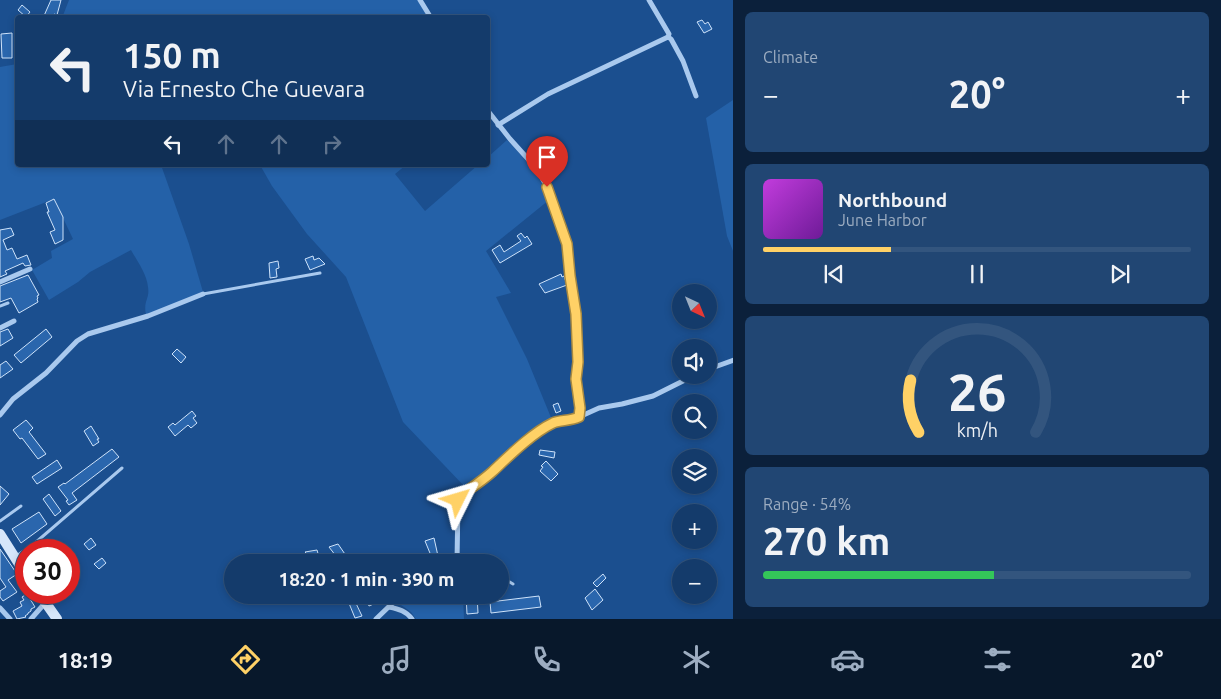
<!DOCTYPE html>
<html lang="en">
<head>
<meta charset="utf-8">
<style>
  body { margin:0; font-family:Ubuntu,sans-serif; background:#214673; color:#f1f3f6; height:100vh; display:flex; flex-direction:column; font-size:19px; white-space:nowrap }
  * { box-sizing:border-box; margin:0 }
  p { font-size:16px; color:#9dadc1 }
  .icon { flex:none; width:28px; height:28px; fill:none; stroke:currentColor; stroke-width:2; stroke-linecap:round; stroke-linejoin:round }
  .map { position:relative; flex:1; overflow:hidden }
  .details { display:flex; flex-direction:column; gap:12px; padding:12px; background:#0b203b; width:488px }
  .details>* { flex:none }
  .banner { position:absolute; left:15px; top:15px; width:475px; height:152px; border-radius:5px; box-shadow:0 2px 8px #0003,0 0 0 1px #33557e; background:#143b6b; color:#f1f3f6; overflow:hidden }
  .needle { width:32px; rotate:137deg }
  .controls { position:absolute; left:672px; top:284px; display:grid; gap:10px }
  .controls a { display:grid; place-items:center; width:45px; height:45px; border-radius:50%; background:#143b6b; box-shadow:0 2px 8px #0003,0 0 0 1px #33557e; font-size:25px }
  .speed { position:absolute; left:15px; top:539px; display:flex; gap:10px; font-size:25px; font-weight:700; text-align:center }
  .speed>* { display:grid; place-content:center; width:65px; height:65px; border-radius:50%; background:#143b6b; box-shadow:0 2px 8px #0003,0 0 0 1px #33557e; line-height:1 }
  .speed .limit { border:8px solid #d22; background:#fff; color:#111 }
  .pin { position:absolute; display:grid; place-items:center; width:42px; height:42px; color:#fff; margin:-51px -21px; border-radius:50% 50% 50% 0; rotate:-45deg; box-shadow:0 0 5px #0007 }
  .pin .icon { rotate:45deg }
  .me { position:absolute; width:55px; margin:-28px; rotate:50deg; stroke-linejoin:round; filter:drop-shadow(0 0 4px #0008) }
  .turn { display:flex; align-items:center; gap:18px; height:105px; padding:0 25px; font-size:22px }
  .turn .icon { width:65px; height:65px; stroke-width:2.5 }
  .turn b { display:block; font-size:35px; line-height:42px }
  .lanes { display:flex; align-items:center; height:48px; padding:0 25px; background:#0003; justify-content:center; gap:25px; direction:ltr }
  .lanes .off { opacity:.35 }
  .big { font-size:38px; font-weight:600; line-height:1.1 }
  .details .card { flex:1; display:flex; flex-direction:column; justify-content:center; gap:8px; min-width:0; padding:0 18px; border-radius:8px; background:#214673 }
  .details .dial { align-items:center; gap:0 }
  .dial svg { height:130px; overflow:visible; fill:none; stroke:#33557e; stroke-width:7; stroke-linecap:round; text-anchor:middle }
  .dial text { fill:#f1f3f6; stroke:none }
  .song { display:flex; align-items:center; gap:15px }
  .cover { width:60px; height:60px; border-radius:8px; background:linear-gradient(135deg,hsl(290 70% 55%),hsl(280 70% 35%)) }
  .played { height:5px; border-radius:2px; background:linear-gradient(90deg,#ffd166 30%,#33557e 30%) }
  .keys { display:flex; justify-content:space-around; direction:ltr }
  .heat { display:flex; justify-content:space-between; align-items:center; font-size:28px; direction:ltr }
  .charge { height:8px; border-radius:4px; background:linear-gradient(90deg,#34c759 54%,#33557e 0) }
  .trip { position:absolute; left:224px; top:554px; width:285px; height:50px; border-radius:25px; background:#143b6b; box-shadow:0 2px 8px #0003,0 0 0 1px #33557e; font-weight:600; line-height:50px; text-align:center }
  .tabs { display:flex; height:80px; justify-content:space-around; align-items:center; background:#08182b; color:#9dadc1 }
  .tabs .icon { width:35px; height:35px }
  .tabs .current { color:#ffd166 }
  .tabs b { font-size:22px; color:#f1f3f6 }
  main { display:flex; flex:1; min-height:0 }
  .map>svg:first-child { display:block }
  .green { fill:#2461a8 }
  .building { fill:#2a66ad; stroke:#cfe3fa }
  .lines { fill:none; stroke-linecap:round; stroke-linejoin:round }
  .lane { stroke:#a9c9ee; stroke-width:3 }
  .street { stroke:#a9c9ee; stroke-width:5 }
  .secondary { stroke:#d6e6fa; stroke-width:10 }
  .route-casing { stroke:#a68842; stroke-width:12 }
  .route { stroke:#ffd166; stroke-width:9 }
</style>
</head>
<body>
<main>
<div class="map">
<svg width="734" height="619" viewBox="0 0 734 619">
  <rect width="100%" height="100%" fill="#1b4f8f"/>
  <g class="green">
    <path d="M69 0H418L428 18H62Z"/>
    <path d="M17 64 18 165H161L189 244 203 292 146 315C143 300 150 299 148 287 147 274 137 261 131 250L90 272 78 282 49 300 32 270 52 258 51 251 73 239 54 199 0 220V67Z"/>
    <path d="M733 100V251L727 236 706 118Z"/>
    <path d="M507 140C524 159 541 175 549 200L486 251 511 293 496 297 527 359 552 420 535 430 522 443 508 453 488 473 465 487 403 422 346 277 307 234 272 186 260 165H406L395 174 425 211 478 165H488V157Z"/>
    <path d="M404 595H463L464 619H416L411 612 401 605 400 600Z"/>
  </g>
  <g class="building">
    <path d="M51 0H61L57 15 54 14 53 18H43Z"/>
    <path d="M22 5 30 12 26 17 18 10Z"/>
    <path d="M702 20 705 24 708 22 712 29 704 33 697 22Z"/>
    <path d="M12 33V58H2L1 34Z"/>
    <path d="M54 199 63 217V240L55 244 50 232 55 230 47 212H49L46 203Z"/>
    <path d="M11 228 14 235 3 240 7 250 12 248 17 259 27 255 31 265 25 266 23 263 5 271 7 274 0 277V230Z"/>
    <path d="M521 233 525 238 527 236 532 244 500 263 492 250 500 245 504 252 521 241 517 236Z"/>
    <path d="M313 256 314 260 319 258 325 264 310 270 305 259Z"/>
    <path d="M278 261 279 268 276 269 277 277 270 278 269 263Z"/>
    <path d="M561 274 562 277 564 276 567 285 545 293 539 284Z"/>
    <path d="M28 275 39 295 37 296 38 298 37 299 38 302 19 313 11 298 0 302V286Z"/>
    <path d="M8 329 13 338 0 346V332Z"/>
    <path d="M46 329 52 337 21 363 14 355Z"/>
    <path d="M177 349 186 357 181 363 172 354Z"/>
    <path d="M6 361 13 369 0 378V365Z"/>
    <path d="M558 403 561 411 556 413 553 405Z"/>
    <path d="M192 411 196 416 193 418 197 423 191 428 188 425 175 436 168 427 173 423 175 425Z"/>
    <path d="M26 420 33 428 29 432 46 454 38 459 22 438 20 439 13 430Z"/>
    <path d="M91 426 99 439H97L99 442 93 446 84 431Z"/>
    <path d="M112 449 119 457 72 493 77 500 69 505 66 501 68 500 58 487 64 483 65 484Z"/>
    <path d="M540 450 555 452 554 458 539 455Z"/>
    <path d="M57 460 62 468 37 484 32 477Z"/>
    <path d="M546 461 558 474 551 481 540 471 543 467 541 466Z"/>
    <path d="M0 486 9 494 0 505Z"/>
    <path d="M49 494 61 511 55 516 43 499Z"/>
    <path d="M39 512 47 524 21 543 12 529Z"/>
    <path d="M91 538 96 545 89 550 84 544Z"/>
    <path d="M434 538 438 556 432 558 425 541Z"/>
    <path d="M338 544 347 557 339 560 329 547Z"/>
    <path d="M0 549 17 574 8 580 17 592 3 601 0 597V591L6 587 0 578Z"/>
    <path d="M317 550 319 557 321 556 325 562H311L314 561 305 552Z"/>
    <path d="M102 558 106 563 99 569 94 564Z"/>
    <path d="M603 574 606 578 597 587 593 583Z"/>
    <path d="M595 589 603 600 592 610 585 598Z"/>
    <path d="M27 594 35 607 31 609V611L28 613V614L25 616 26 617 17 619 13 611 22 606 20 602 24 600 22 597Z"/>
    <path d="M352 595 362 616 355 618 346 596Z"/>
    <path d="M364 595H372L376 603 369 606Z"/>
    <path d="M466 595H477L478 613 467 614Z"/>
    <path d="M539 596 541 607 491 613 490 602Z"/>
  </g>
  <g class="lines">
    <g class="lane">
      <path d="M203 294 320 273"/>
      <path d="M0 306 8 303"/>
      <path d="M0 521 21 506"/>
      <path d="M15 557 35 543 122 468"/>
      <path d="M500 576 513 584"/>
    </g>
    <g class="street">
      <path d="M420 0 431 18"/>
      <path d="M649 0 669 34 668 37"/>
      <path d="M498 125 548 94 668 37 671 39 683 61 696 96"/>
      <path d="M0 282 30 269"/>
      <path d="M0 328 14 321"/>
      <path d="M709 369 734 360"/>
      <path d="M0 415 13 399 46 373 77 341 88 334 148 316 203 294"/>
      <path d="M579 417 599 408 622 404 653 396 695 375"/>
      <path d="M457 562 458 500 460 496 490 474 509 455 536 433 554 422H566L579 417 580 408 576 379 578 362 576 314 570 276 567 244 547 187 537 169 510 139 488 111"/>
      <path d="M389 607C399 609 406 611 412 619"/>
      <path d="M0 608 10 619"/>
      <path d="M31 619 45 603"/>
      <path d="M376 619 401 595"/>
    </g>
    <g class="secondary">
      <path d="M0 534 26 575"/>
      <path d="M38 592 57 619"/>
    </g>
  </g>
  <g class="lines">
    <defs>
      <path id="route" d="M458 500 460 496C471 488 482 481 492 472 508 457 532 433 553 423 560 420 570 421 579 417L580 408 576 379 578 362 576 314 570 276 567 244 547 187"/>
    </defs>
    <use href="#route" class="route-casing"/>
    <use href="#route" class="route"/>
  </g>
</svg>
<div class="controls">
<a><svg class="needle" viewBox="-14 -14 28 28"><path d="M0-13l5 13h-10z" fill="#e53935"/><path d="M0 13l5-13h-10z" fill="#9dadc1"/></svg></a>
<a><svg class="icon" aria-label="sound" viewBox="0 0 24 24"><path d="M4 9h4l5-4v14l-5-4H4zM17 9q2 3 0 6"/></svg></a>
<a><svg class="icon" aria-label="search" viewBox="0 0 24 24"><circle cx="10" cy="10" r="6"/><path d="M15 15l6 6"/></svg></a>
<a><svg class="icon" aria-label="layers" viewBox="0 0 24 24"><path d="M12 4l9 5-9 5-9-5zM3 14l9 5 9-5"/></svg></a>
<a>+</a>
<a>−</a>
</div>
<div class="speed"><div class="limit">30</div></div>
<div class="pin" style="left:547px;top:187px;background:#d93025"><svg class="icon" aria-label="arrive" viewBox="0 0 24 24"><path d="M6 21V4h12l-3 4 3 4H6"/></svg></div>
<svg class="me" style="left:458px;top:500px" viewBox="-20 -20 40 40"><path d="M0-17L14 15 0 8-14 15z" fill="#ffd166" stroke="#fff" stroke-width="4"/></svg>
<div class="trip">18:20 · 1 min · 390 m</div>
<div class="banner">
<div class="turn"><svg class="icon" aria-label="left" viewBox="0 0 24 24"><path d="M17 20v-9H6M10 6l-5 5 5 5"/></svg><div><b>150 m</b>Via Ernesto Che Guevara</div></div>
<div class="lanes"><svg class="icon" aria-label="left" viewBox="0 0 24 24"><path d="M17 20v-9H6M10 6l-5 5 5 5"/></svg><svg class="icon off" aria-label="ahead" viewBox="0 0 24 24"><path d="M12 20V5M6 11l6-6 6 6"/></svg><svg class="icon off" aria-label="ahead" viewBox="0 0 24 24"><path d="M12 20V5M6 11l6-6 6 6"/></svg><svg class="icon off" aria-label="right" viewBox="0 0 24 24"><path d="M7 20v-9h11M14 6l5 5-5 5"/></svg></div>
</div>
</div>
<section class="details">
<div class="card"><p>Climate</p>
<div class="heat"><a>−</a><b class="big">20°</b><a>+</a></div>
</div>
<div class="card">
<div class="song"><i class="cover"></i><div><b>Northbound</b><p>June Harbor</p></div></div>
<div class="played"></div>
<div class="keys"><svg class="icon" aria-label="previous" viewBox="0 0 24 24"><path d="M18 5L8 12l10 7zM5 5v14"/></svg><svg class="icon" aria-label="pause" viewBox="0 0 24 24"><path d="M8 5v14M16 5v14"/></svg><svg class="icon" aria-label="next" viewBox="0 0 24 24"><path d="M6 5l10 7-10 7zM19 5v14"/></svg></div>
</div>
<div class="card dial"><svg viewBox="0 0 100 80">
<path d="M14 69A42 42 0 1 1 86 69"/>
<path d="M14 69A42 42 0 0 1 9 37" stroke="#ffd166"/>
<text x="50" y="56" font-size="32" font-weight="700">26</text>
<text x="50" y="72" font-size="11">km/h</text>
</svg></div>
<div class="card"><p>Range · 54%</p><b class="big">270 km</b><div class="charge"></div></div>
</section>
</main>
<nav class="tabs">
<b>18:19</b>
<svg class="icon current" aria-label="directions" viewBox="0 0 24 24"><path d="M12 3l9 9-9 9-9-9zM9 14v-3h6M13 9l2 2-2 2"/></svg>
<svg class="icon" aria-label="music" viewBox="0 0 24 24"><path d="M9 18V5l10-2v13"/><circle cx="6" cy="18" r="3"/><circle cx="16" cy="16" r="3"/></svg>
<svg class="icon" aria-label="phone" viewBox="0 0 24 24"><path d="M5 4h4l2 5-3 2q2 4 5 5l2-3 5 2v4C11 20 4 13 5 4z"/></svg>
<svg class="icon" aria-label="climate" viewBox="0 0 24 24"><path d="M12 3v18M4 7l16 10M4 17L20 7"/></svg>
<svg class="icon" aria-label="car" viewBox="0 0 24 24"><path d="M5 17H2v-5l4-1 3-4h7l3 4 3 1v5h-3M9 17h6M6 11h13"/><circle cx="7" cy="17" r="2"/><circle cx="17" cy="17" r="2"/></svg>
<svg class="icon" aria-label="filters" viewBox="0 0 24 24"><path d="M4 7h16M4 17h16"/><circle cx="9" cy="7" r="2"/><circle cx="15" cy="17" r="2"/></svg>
<b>20°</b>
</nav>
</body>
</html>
